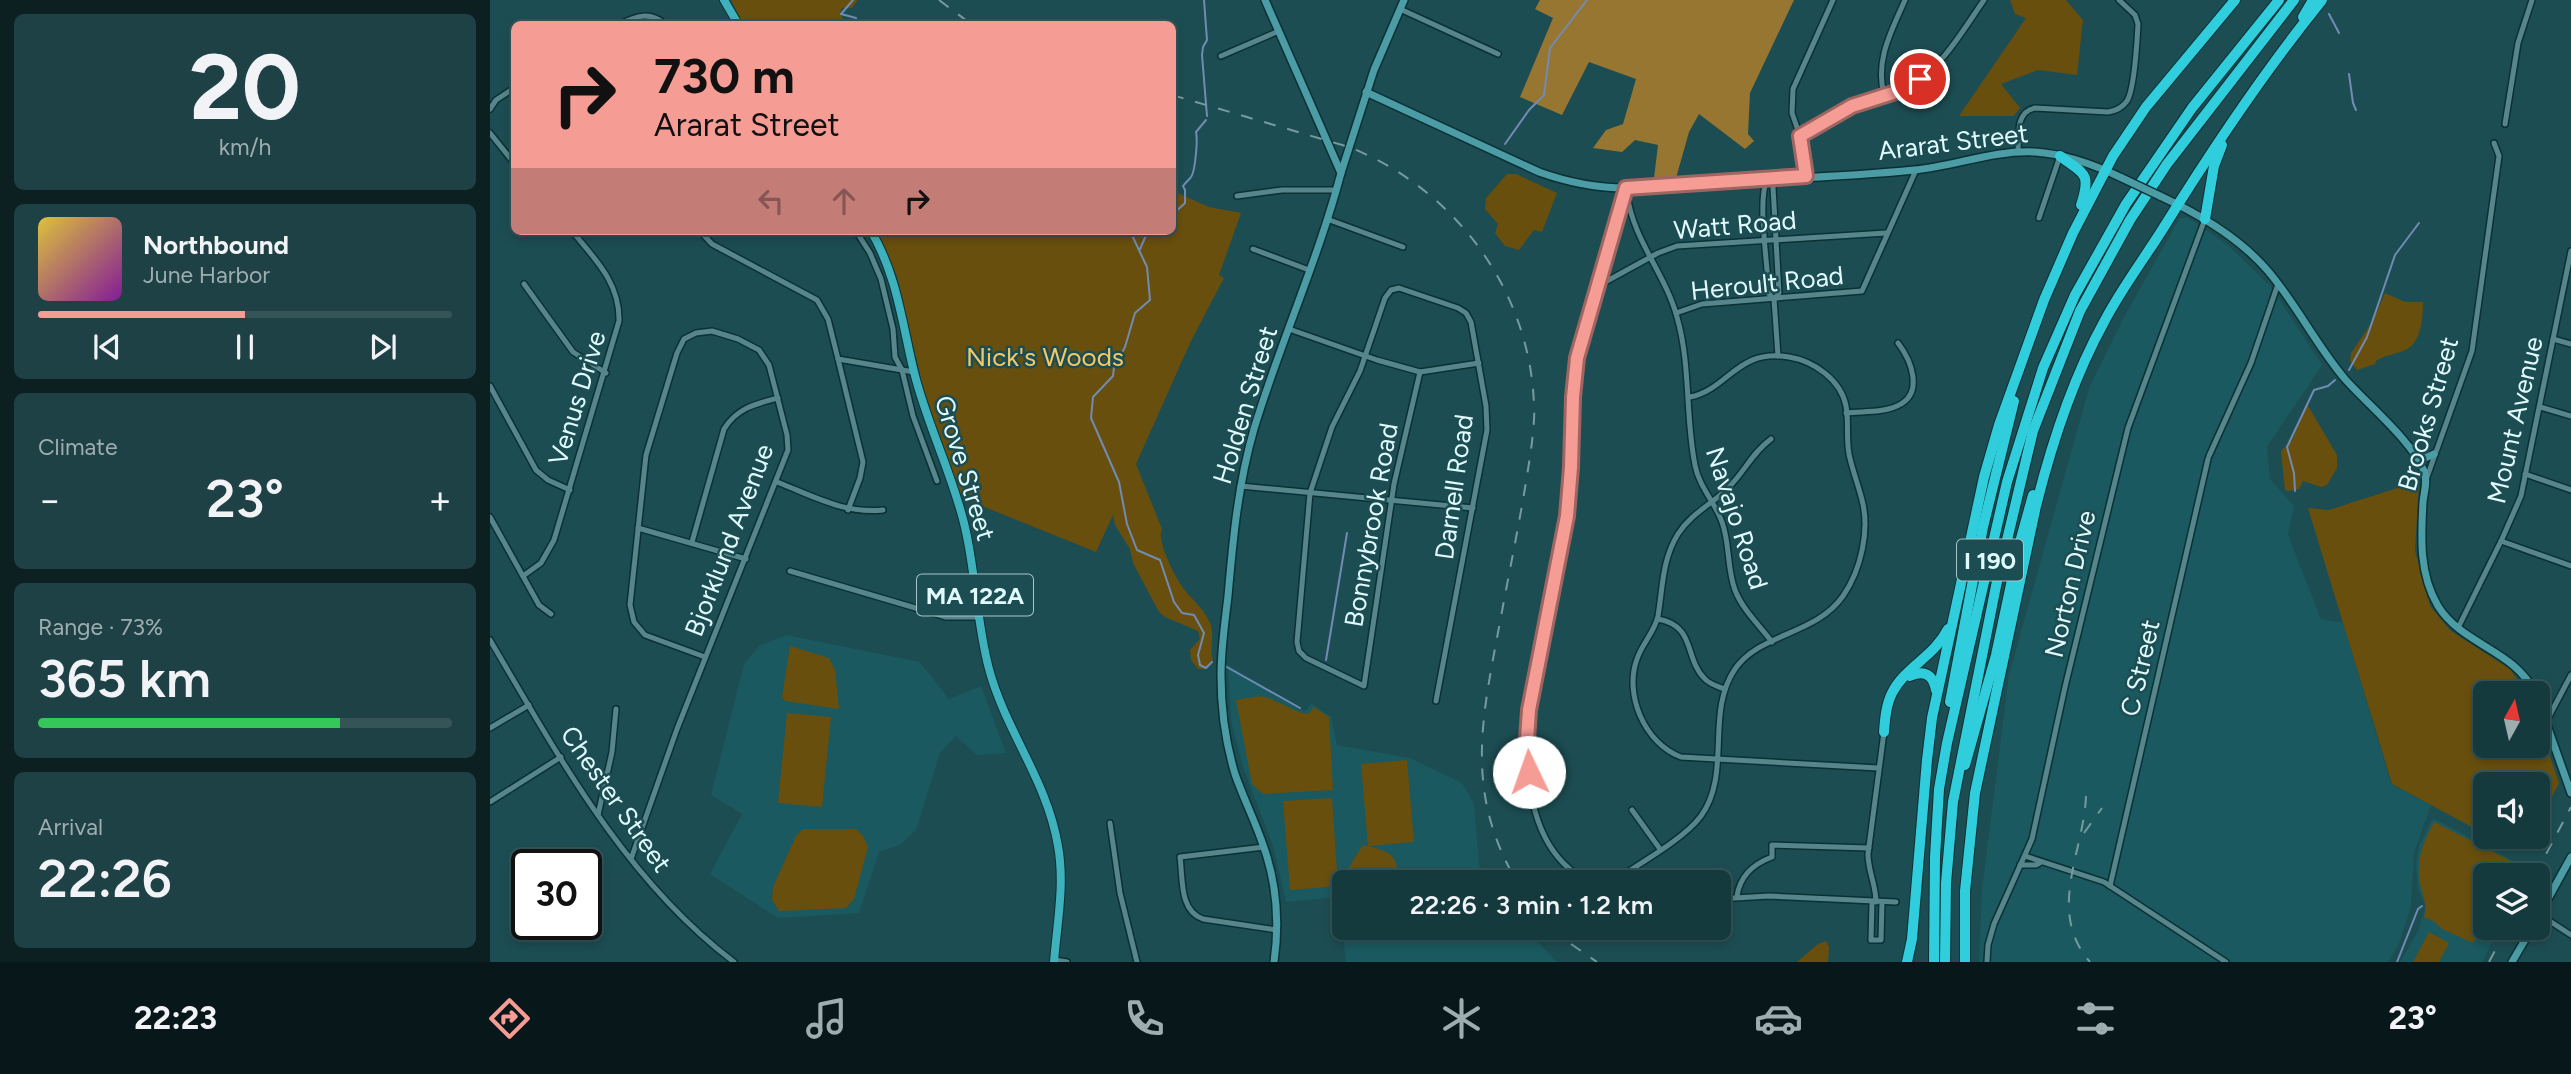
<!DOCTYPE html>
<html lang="en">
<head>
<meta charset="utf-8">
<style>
  body { margin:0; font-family:Figtree,sans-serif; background:#1e4145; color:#f1f3f6; height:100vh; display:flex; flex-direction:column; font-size:26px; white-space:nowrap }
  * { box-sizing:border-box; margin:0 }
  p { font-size:23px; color:#9dadb0 }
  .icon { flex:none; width:38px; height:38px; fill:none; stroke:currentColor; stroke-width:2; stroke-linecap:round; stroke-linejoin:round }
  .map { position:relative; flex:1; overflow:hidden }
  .sheet { display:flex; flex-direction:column; gap:14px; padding:14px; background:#0c2022; width:490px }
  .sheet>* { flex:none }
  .banner { position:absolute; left:21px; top:21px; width:665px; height:214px; border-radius:10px; box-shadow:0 4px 10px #0003,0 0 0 2px #345458; background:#f59c95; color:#111; overflow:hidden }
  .needle { width:46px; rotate:8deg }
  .fabs { position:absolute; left:1983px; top:681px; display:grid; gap:14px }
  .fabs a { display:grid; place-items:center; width:77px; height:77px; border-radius:10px; background:#153a3e; box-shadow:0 4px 10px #0003,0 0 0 2px #345458; font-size:35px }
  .speed { position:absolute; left:21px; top:849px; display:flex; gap:14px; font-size:35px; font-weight:700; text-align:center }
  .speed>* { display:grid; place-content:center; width:91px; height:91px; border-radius:50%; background:#153a3e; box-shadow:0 4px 10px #0003,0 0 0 2px #345458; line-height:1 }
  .speed .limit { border:4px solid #111; border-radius:10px; background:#fff; color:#111 }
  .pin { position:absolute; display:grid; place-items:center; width:60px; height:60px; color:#fff; margin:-30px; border:4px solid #fff; border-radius:50%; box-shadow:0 2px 7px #0007 }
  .me { position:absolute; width:77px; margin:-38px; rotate:357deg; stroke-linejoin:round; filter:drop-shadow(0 0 5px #0008) }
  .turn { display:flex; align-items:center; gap:24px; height:147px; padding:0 28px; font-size:32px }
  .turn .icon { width:91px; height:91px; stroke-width:2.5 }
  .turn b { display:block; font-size:49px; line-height:60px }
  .lanes { display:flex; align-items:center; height:66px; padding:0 28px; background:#0003; justify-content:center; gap:35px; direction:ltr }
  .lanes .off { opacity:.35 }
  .big { font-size:52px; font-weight:600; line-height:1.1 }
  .sheet .card { flex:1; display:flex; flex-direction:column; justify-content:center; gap:10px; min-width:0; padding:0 24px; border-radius:10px; background:#1e4145 }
  .sheet .dial { align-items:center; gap:0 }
  .dial b { font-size:91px; line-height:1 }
  .song { display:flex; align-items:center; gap:21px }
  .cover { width:84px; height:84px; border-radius:10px; background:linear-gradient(135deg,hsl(50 70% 55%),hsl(290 70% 35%)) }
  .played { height:7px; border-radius:4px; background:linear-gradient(90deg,#f59c95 50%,#345458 50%) }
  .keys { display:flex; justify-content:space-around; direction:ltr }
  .heat { display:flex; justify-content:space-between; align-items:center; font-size:38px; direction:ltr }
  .charge { height:10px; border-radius:5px; background:linear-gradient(90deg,#34c759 73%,#345458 0) }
  .trip { position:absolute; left:842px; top:870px; width:399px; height:70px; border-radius:10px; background:#153a3e; box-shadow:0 4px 10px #0003,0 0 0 2px #345458; font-weight:600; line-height:70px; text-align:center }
  .tab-bar { display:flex; height:112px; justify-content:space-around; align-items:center; background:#081719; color:#9dadb0 }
  .tab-bar .icon { width:49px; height:49px }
  .tab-bar .selected { color:#f59c95 }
  .tab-bar b { font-size:32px; color:#f1f3f6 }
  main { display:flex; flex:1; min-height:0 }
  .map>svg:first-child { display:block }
  .built { fill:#1a595f }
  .green { fill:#684f0e }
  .forest { fill:#967630 }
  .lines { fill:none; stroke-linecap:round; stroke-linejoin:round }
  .stream { stroke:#728bb3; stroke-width:2 }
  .street-casing { stroke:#0b3135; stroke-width:8 }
  .secondary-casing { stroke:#0b3135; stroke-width:10 }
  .primary-casing { stroke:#0b3135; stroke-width:10 }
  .highway-casing { stroke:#0b3135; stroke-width:12 }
  .street { stroke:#56868b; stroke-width:5 }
  .secondary { stroke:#4b9ca4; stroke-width:7 }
  .primary { stroke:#3fb1bc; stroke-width:8 }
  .highway { stroke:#30cedd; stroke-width:10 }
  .rail { stroke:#759b9f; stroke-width:2; stroke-dasharray:12 12; stroke-linecap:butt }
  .secondary-bridge-casing { stroke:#0b3135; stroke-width:10; stroke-linecap:butt }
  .secondary-bridge { stroke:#4b9ca4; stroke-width:7 }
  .route-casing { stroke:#9f6561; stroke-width:18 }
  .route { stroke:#f59c95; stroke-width:12 }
  .labels { text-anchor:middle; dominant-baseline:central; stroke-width:5; stroke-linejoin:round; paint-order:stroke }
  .shield { fill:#1c4d52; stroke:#a6c6ca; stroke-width:2 }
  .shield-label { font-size:24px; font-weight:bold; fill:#e1fafd }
  .street-label { font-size:26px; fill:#e1fafd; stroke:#1c4d52 }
  .park-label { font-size:26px; fill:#f5c866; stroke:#1c4d52 }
</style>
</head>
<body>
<main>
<section class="sheet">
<div class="card dial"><b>20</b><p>km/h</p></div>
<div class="card">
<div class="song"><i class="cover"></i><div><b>Northbound</b><p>June Harbor</p></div></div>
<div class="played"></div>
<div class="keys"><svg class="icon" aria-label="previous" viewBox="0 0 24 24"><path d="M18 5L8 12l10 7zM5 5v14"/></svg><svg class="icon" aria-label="pause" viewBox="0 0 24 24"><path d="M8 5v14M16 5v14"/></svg><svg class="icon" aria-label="next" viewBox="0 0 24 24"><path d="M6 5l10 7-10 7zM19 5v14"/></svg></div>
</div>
<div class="card"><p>Climate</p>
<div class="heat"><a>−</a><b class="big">23°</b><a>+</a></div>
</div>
<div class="card"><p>Range · 73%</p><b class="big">365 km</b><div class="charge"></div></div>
<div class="card"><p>Arrival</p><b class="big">22:26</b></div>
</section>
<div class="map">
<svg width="2081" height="962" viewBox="0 0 2081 962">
  <rect width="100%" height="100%" fill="#1c4d52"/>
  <g class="built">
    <path d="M1697 217 1739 246 1781 287 1832 365 1777 447 1780 479 1804 506 1798 535 1831 619 1853 623 1901 784 1941 805 1924 853 1921 907 1908 946 1898 962H1489L1492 889 1519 675 1599 388 1634 317 1690 218Z"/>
    <path d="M296 635 430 662 459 699 491 686 516 753 487 755 466 736 450 753 426 830 410 845 389 852 369 913 288 918 220 874 252 814 221 795 254 664 269 646Z"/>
    <path d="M738 665 815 711 821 703 841 717 847 745 920 758 972 783 984 804 989 865 1001 882H854V928H1035L1067 962H856L849 897 796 902 783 846 753 767 741 721Z"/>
    <path d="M1943 818 2036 868 2032 875H1995V928H2004L2000 935 2005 937 1992 962H1910L1928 931 1936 906 1928 889 1926 864 1929 846Z"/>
  </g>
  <g class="green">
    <path d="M241 0H367V1L362 8H352L350 13 353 19 365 24H253Z"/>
    <path d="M1520 0H1576L1593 20 1587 75 1548 70 1511 84 1530 108 1524 116H1469L1536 18 1525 14Z"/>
    <path d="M1017 174H1026L1067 193 1052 232 1044 230 1029 250 1015 246 1005 233 1008 224 995 209 996 198Z"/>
    <path d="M683 191 719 207 751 213 729 275 734 278 701 341 646 464 672 529C669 536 672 542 674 550 679 564 687 581 697 593 705 602 715 611 720 623 725 635 719 648 723 660L716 669H708L701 660 700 650 710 639 708 631 675 617 669 612 643 563 640 549 625 525 623 515 606 552 472 498 435 396 407 276 387 231H682Z"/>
    <path d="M1895 293 1915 302H1933C1933 319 1931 345 1913 351 1903 355 1895 355 1886 361L1885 364 1867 370 1860 361 1861 353 1882 322Z"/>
    <path d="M1817 404 1847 455V468L1837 485 1831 487 1813 481 1809 489 1798 491 1795 490 1791 451 1802 440Z"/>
    <path d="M1929 481 1925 551 1940 606 1961 631 2020 669 2037 693H1995V746H2048V722L2069 783 2059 803 2048 798V784H1995V834L1902 784 1818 508 1839 510Z"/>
    <path d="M300 646 339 658 345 670 349 709 295 701 292 697Z"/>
    <path d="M770 696C788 699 800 711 818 714L824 707 839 717 843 790 773 794 762 784 746 700Z"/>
    <path d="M297 713 341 717 332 807 288 803Z"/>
    <path d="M917 760 924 842 879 846C902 853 908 855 908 882H855L854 876 872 846H878L871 764Z"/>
    <path d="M842 798 848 886 800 890 793 801Z"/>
    <path d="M1944 822 2021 861 2023 866 2018 875H1995V920L1983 943 1952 929 1945 922 1934 917C1938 903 1932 896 1930 883 1926 860 1933 842 1944 822Z"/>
    <path d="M313 829H366L373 836 378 847 364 899 356 908 289 911 282 900 283 887 306 836Z"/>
    <path d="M1939 932 1959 943 1949 962H1923Z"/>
    <path d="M1336 941 1339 947 1338 962H1307L1328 944Z"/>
  </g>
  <path class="forest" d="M1050 0H1304L1260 93 1258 134 1264 141 1255 149 1209 114 1199 132 1186 178H1164L1168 145 1145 140 1132 152 1103 148 1116 130 1133 124 1146 79 1099 62 1072 115 1030 97 1063 18 1045 9Z"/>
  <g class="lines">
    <g class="stream">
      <path d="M363 0 351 14 366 18V24"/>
      <path d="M714 0 717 40 713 47 712 55 717 116"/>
      <path d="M1839 14 1849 33"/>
      <path d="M1859 74 1863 103 1866 110"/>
      <path d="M1015 144 1039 110 1054 95 1060 48 1097 0"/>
      <path d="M682 215 695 203V190L693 186C695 183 699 180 701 177 705 172 708 141 706 132L716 120"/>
      <path d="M640 231 657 267 660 300 645 313 635 347 624 367 623 376 603 397 601 418 629 482 637 524 647 550 670 560 684 602 692 613 704 615 714 633 708 655 710 665 716 668 722 662"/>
      <path d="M650 249 658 231"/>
      <path d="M1859 370 1877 337 1905 255 1929 223"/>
      <path d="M1805 491 1804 473 1797 447 1824 390 1838 386 1845 380"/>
      <path d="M836 660 857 533"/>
      <path d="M735 666 810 708"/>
      <path d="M1998 839 2016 842 2026 836"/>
      <path d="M1907 962 1928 909 1932 906"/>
    </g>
    <defs>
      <g id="street">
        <path d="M910 9 1008 54"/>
        <path d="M130 24C146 16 160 11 175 24"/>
        <path d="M731 56 789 31"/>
        <path d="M1394 95C1385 60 1401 32 1415 0"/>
        <path d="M0 109 6 100 24 88"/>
        <path d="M2015 124 2028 43 2042 0"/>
        <path d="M0 133 24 163"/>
        <path d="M1310 136C1328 118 1361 105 1386 97 1398 94 1410 92 1421 86 1453 66 1473 30 1494 0"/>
        <path d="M1528 152C1529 136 1525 112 1545 108L1618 112C1625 111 1632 108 1637 101 1645 88 1647 41 1648 24L1645 15 1629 0"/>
        <path d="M1316 176 1310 136 1302 113 1303 89 1343 0"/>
        <path d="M1277 179 1283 187 1289 293 1284 299 1288 356"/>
        <path d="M1277 180C1267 200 1278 268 1279 294L1284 299"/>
        <path d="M1137 194C1143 240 1175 273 1187 317 1201 366 1195 415 1205 465 1209 487 1225 502 1232 522 1240 544 1237 569 1245 590 1252 609 1270 626 1282 642"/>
        <path d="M747 196 792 190H846"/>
        <path d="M1549 218 1570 156"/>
        <path d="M837 219 913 247"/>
        <path d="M210 231 222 244 327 300 338 319 348 359 424 372"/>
        <path d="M366 231 380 253 391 279 403 329 405 357 412 370 423 416 447 481"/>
        <path d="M763 249 819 270"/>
        <path d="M34 284 83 352 116 373"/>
        <path d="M1106 287 1168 253 1187 246 1396 233"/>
        <path d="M1186 313 1212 304 1372 291 1426 170"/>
        <path d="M799 329 887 360 930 372 989 363"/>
        <path d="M2063 339 2081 344"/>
        <path d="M348 359 373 462 370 478 358 510"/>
        <path d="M930 372 904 484 874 686 816 658 809 651 807 642 820 493 842 427 870 371 895 298 901 290 909 288 968 308 976 313 981 322 996 406 997 430 946 701"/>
        <path d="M0 386 46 470 58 480 80 490"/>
        <path d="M2050 407 2081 416"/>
        <path d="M1356 413C1372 411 1392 413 1407 406 1435 394 1421 360 1408 343"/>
        <path d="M1281 439C1262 453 1255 471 1239 487 1223 504 1201 513 1188 534 1172 560 1173 586 1168 616 1165 631 1152 644 1147 659 1134 694 1154 743 1191 757L1388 768"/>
        <path d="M1719 456 1761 363 1788 284"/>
        <path d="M2035 474 2081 490"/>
        <path d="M1936 480 1982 351 2009 156 2004 143"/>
        <path d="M287 482C323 496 354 514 393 510"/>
        <path d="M750 486 983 508"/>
        <path d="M0 517 49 605 61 614"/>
        <path d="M148 528 256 559"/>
        <path d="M2011 541 2081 566"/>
        <path d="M202 542 234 429C247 408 265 404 288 398"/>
        <path d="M300 571 456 617H489"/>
        <path d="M33 576 51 563 64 540 129 321C130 283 105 259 82 231"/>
        <path d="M1168 619C1206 626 1194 657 1214 678 1219 684 1227 686 1234 689"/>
        <path d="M1968 628 2012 539 2031 496 2081 251"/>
        <path d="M0 640C68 755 135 880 244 962"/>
        <path d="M2055 724 2081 675"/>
        <path d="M0 728 39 705"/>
        <path d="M0 802 71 757"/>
        <path d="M1142 810 1170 849"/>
        <path d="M108 815 122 752 126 709"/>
        <path d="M620 823 630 893 647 962"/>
        <path d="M774 847 690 857C693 878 689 911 713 919L787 930"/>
        <path d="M1535 856 1614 882 1736 962"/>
        <path d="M141 859 187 729 298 450 297 435 279 365 269 350 248 339 222 331 206 333 194 339 187 353 156 455 140 605 144 622 155 635 215 657"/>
        <path d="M1530 865H1546L1551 862"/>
        <path d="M1099 882C985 823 1063 610 1077 514 1085 458 1078 401 1090 345 1098 309 1110 274 1121 238 1126 221 1133 205 1136 188"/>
        <path d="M1122 882C1147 865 1193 840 1211 816 1242 773 1215 713 1245 669 1270 633 1326 635 1353 596 1371 570 1380 530 1372 500 1368 484 1362 469 1359 454 1356 438 1359 422 1356 406 1351 380 1324 361 1299 357 1247 348 1239 389 1200 397"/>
        <path d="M1620 886 1718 459"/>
        <path d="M1247 896C1250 876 1263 864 1282 857V845L1379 848"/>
        <path d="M1228 899 1279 896 1406 902"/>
        <path d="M1382 902 1381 940H1391L1392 902"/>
        <path d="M1386 902C1386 885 1378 871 1378 854L1394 732"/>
        <path d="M2049 914 2081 935"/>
        <path d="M565 960 577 962"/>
        <path d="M1497 962 1498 945 1504 924 1542 839 1575 687 1638 428 1715 219"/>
      </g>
      <g id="secondary">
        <path d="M775 0 851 173C828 260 790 343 764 429 748 484 743 539 738 596 735 622 731 648 731 675 731 708 735 741 745 774 753 797 764 819 772 842 787 882 790 920 784 962"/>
        <path d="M876 92 1049 172C1077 182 1105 188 1136 188 1231 179 1328 180 1424 170 1465 166 1503 150 1545 152 1575 154 1605 165 1632 178"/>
        <path d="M851 173 884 70 914 0"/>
        <path d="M1670 196C1709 214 1749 237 1778 271 1807 305 1826 345 1855 379 1877 404 1922 441 1934 471 1938 481 1934 492 1933 502 1931 538 1929 574 1948 606 1972 645 2025 650 2045 693"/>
        <path d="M1925 456 1935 458 1944 454"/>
        <path d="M2048 700 2081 793"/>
        <path d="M2048 917 2081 857"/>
        <path d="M2022 962 2042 928"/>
      </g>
      <g id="primary">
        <path d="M234 0 248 24"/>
        <path d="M381 231C407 275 412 323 424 372 437 424 461 471 474 523 486 571 486 621 499 669 516 732 557 780 568 846 575 885 567 923 564 962"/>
      </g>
      <g id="highway">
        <path d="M1813 17 1823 0"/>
        <path d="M1570 156C1593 174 1602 171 1591 205"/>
        <path d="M1715 219 1724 166 1732 145"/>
        <path d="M1420 676C1434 670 1443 674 1446 690"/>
        <path d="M1460 702 1493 527 1524 401"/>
        <path d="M1394 732C1395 719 1396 705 1402 693 1415 667 1444 657 1458 629"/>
        <path d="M1475 765 1506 655 1530 542 1543 495"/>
        <path d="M1417 962 1422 939 1437 760 1442 718 1494 477 1509 425 1554 300 1583 233 1623 156 1656 107 1745 0"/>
        <path d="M1444 962 1445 857 1449 789 1457 743 1517 482 1553 368 1585 295 1636 204 1702 108 1789 0"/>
        <path d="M1455 962 1456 883 1463 802 1506 586 1543 431 1590 311 1640 220 1677 164 1804 0"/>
        <path d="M1475 962V891L1485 793 1546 506C1562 442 1582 380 1614 322 1631 289 1654 259 1674 227 1723 148 1774 72 1832 0"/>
      </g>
    </defs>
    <use href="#street" class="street-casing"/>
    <use href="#secondary" class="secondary-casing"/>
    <use href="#primary" class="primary-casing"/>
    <use href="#highway" class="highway-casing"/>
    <use href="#street" class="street"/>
    <use href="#secondary" class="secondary"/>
    <use href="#primary" class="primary"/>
    <use href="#highway" class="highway"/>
    <g class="rail">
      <path d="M449 0 481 24"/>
      <path d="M682 95 859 147C965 189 1040 290 1044 405 1045 417 1043 430 1042 442 1034 502 1021 562 1010 622 992 718 974 792 1027 882"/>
      <path d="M1596 796C1594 852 1556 911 1600 962"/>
      <path d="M1594 833 1612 808"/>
      <path d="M2045 875 2081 807"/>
      <path d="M1063 928 1081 944 1107 962"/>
      <path d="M1999 962 2017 928"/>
    </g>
    <defs>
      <path id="secondary-bridge" d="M1632 178 1670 196"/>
    </defs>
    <use href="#secondary-bridge" class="secondary-bridge-casing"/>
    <use href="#secondary-bridge" class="secondary-bridge"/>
  </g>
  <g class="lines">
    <defs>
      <path id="route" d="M1039 772 1037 740 1039 710 1077 516 1081 467 1083 397 1087 358 1136 188 1316 176 1310 136 1362 106 1409 91 1430 79"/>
    </defs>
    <use href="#route" class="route-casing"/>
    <use href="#route" class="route"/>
  </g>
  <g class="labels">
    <g class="shield">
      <rect x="1467" y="539.5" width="66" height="41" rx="5"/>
      <rect x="427" y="574.5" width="116" height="41" rx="5"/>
    </g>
    <g class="shield-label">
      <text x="1500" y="560">I 190</text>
      <text x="485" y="595">MA 122A</text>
    </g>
    <g class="street-label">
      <text transform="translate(1463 142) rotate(-7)">Ararat Street</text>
      <text transform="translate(1245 225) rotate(-5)">Watt Road</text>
      <text transform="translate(1277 283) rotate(-6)">Heroult Road</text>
      <text transform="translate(87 398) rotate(-73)">Venus Drive</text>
      <text transform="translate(755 405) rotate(-73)">Holden Street</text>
      <text transform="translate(1938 414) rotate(-74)">Brooks Street</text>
      <text transform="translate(2025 420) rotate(-77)">Mount Avenue</text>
      <text transform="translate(475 468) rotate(73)">Grove Street</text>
      <text transform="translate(964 487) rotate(-82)">Darnell Road</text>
      <text transform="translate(1247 518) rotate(72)">Navajo Road</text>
      <text transform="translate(881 525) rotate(-80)">Bonnybrook Road</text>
      <text transform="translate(239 540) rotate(-69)">Bjorklund Avenue</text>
      <text transform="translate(1580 584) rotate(-77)">Norton Drive</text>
      <text transform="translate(1650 668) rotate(-77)">C Street</text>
      <text transform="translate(126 799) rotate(55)">Chester Street</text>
    </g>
    <g class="park-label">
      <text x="555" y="357">Nick's Woods</text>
    </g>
  </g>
</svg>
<div class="fabs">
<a><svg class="needle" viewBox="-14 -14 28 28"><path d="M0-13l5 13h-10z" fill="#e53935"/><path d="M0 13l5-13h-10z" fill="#9dadb0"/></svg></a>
<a><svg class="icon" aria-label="sound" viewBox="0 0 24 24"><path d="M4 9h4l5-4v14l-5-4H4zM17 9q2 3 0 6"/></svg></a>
<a><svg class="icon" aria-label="layers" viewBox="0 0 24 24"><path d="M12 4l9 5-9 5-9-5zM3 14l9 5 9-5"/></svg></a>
</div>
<div class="speed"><div class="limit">30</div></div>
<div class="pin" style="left:1430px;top:79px;background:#d93025"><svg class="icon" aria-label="arrive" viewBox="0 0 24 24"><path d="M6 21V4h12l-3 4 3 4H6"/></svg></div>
<svg class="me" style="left:1039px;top:772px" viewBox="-20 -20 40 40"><circle r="19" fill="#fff"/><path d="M0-13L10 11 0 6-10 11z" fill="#f59c95"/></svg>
<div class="trip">22:26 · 3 min · 1.2 km</div>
<div class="banner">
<div class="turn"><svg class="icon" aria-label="right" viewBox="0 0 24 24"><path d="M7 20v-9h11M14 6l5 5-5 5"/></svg><div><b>730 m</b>Ararat Street</div></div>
<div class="lanes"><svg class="icon off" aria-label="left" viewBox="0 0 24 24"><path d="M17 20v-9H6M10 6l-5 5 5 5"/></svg><svg class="icon off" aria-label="ahead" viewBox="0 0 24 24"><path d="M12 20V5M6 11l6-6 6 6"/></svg><svg class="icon" aria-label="right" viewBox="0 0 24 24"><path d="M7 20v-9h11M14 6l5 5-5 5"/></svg></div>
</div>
</div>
</main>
<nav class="tab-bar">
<b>22:23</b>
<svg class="icon selected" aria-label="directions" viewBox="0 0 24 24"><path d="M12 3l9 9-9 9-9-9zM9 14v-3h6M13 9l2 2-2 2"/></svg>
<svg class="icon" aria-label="music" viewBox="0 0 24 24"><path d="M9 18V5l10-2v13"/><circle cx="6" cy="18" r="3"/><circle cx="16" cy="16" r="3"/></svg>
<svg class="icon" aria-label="phone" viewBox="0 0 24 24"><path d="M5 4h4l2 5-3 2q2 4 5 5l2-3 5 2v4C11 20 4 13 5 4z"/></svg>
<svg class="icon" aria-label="climate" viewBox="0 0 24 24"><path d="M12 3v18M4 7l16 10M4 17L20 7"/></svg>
<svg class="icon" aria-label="car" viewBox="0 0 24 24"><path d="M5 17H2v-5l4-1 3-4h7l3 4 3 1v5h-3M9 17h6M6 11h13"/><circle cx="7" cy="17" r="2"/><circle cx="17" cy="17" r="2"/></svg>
<svg class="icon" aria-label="filters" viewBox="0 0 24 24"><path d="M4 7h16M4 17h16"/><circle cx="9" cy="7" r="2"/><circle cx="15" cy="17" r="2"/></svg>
<b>23°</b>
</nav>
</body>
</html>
